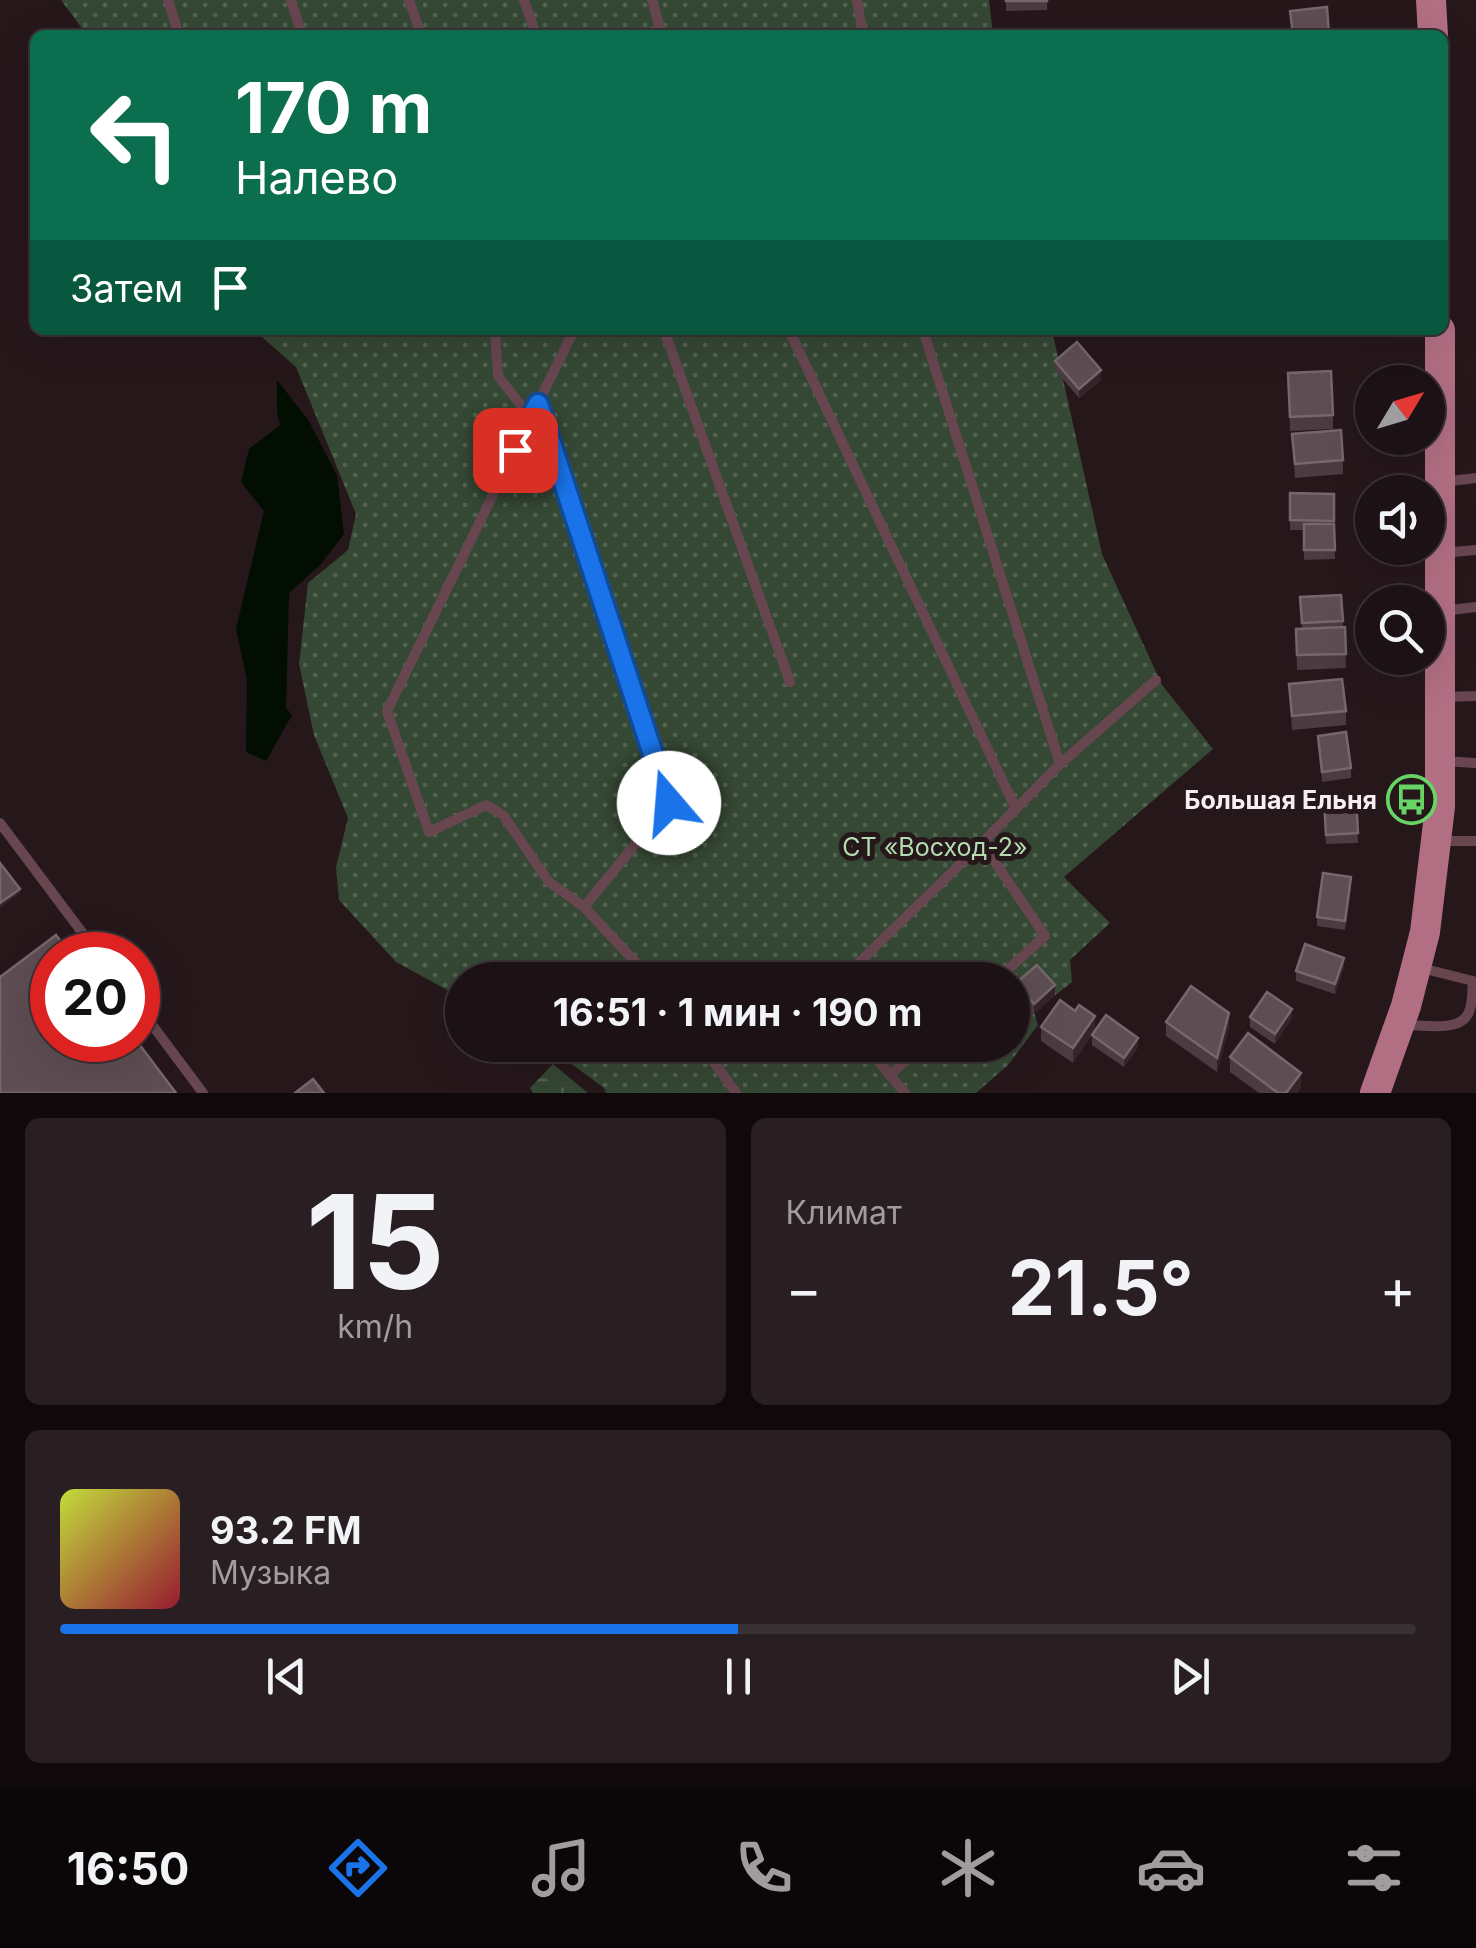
<!DOCTYPE html>
<html lang="ru">
<head>
<meta charset="utf-8">
<style>
  body { margin:0; font-family:Inter,sans-serif; background:#291f22; color:#f1f3f6; height:100vh; display:flex; flex-direction:column; font-size:38px; white-space:nowrap }
  * { box-sizing:border-box; margin:0 }
  p { font-size:32px; color:#a09da0 }
  .icon { flex:none; width:55px; height:55px; fill:none; stroke:currentColor; stroke-width:2; stroke-linecap:round; stroke-linejoin:round }
  .map { position:relative; height:1093px; overflow:hidden }
  .details { display:flex; flex-direction:column; gap:25px; padding:25px; background:#0f090b; flex:1 }
  .details>* { flex:none }
  .guide { position:absolute; left:30px; top:30px; width:1418px; height:305px; border-radius:15px; box-shadow:0 10px 40px #0002,0 0 0 2px #3a3134; background:#0b6e4f; color:#fff; overflow:hidden }
  .needle { width:65px; rotate:52deg }
  .buttons { position:absolute; left:1355px; top:365px; display:grid; gap:20px }
  .buttons a { display:grid; place-items:center; width:90px; height:90px; border-radius:50%; background:#1c1114; box-shadow:0 10px 40px #0002,0 0 0 2px #3a3134; font-size:50px }
  .speed { position:absolute; left:30px; top:932px; display:flex; gap:20px; font-size:50px; font-weight:700; text-align:center }
  .speed>* { display:grid; place-content:center; width:130px; height:130px; border-radius:50%; background:#1c1114; box-shadow:0 10px 40px #0002,0 0 0 2px #3a3134; line-height:1 }
  .speed .limit { border:15px solid #d22; background:#fff; color:#111 }
  .pin { position:absolute; display:grid; place-items:center; width:85px; height:85px; color:#fff; margin:-42px; border-radius:20px; box-shadow:0 5px 15px #0006 }
  .me { position:absolute; width:110px; margin:-55px; rotate:342deg; stroke-linejoin:round; filter:drop-shadow(0 0 8px #0008) }
  .turn { display:flex; align-items:center; gap:35px; height:210px; padding:0 40px; font-size:45px }
  .turn .icon { width:130px; height:130px; stroke-width:2.5 }
  .turn b { display:block; font-size:70px; line-height:85px }
  .then { display:flex; align-items:center; height:95px; padding:0 40px; background:#0003; gap:20px; font-size:38px }
  .big { font-size:75px; font-weight:700; line-height:1.1 }
  .details .tile { flex:1; display:flex; flex-direction:column; justify-content:center; gap:15px; min-width:0; padding:0 35px; border-radius:15px; background:#291f22 }
  .details .dial { align-items:center; gap:0 }
  .dial b { font-size:130px; line-height:1 }
  .song { display:flex; align-items:center; gap:30px }
  .cover { width:120px; height:120px; border-radius:15px; background:linear-gradient(135deg,hsl(70 70% 55%),hsl(350 70% 35%)) }
  .played { height:10px; border-radius:5px; background:linear-gradient(90deg,#1a73e8 50%,#3a3134 50%) }
  .keys { display:flex; justify-content:space-around; direction:ltr }
  .heat { display:flex; justify-content:space-between; align-items:center; font-size:55px; direction:ltr }
  .details .tiles { flex:1; display:grid; gap:25px; grid-template-columns:1fr 1fr }
  .tile:last-child { grid-column:span 2 }
  .trip { position:absolute; left:445px; top:962px; width:585px; height:100px; border-radius:50px; background:#1c1114; box-shadow:0 10px 40px #0002,0 0 0 2px #3a3134; font-weight:700; line-height:100px; text-align:center }
  .tabs { display:flex; height:160px; justify-content:space-around; align-items:center; background:#0b0708; color:#a09da0 }
  .tabs .icon { width:70px; height:70px }
  .tabs .on { color:#1a73e8 }
  .tabs b { font-size:45px; color:#f1f3f6 }
  .map>svg:first-child { display:block }
  .wetland { fill:url(#wetland-marsh) }
  .garden { fill:url(#garden-dots) }
  .water { fill:#010e01 }
  .lines { fill:none; stroke-linecap:round; stroke-linejoin:round }
  .service { stroke:#674650; stroke-width:10 }
  .primary { stroke:#b26f84; stroke-width:30 }
  .wall { fill:#4c3b40 }
  .shaded-wall { fill:#352529 }
  .building { fill:#5e4e53; stroke:#76676c; stroke-width:2.5 }
  .route-casing { stroke:#114b97; stroke-width:25 }
  .route { stroke:#1a73e8; stroke-width:18 }
  .labels { text-anchor:middle; dominant-baseline:central; stroke-width:10; stroke-linejoin:round; paint-order:stroke }
  .poi-label { font-size:25px; font-weight:bold; fill:#f8edf0; stroke:#26171b; text-anchor:end }
  .park-label { font-size:25px; fill:#b3dcb0; stroke:#26171b }
</style>
</head>
<body>
<div class="map">
<svg width="1476" height="1093" viewBox="0 0 1476 1093">
  <defs>
    <pattern id="wetland-marsh" width="20" height="14" patternUnits="userSpaceOnUse" patternTransform="scale(2.5)"><rect width="20" height="14" fill="#354834"/><path d="M1 5h8M5 5V1M11 12h8M15 12V8" fill="none" stroke="#536352"/></pattern>
    <pattern id="garden-dots" width="8" height="8" patternUnits="userSpaceOnUse" patternTransform="scale(2.5)"><rect width="8" height="8" fill="#354834"/><path d="M2 2h.1M6 6h.1" fill="none" stroke="#536352" stroke-width="1.8" stroke-linecap="round"/></pattern>
  </defs>
  <rect width="100%" height="100%" fill="#26171b"/>
  <path class="wetland" d="M553 1064 588 1093H533L530 1088Z"/>
  <g class="garden">
    <path d="M61 0H989L993 35H87Z"/>
    <path d="M254 330H1052L1102 554 1162 685 1213 749 1064 877 1110 923 1070 960 1072 982 1034 1012 1038 1025 1008 1065 976 1093H606L604 1088 546 1045H1012V980H462V998L396 962 339 900 336 867 348 818 314 735 299 664 308 583 348 550 356 514 296 367Z"/>
  </g>
  <path class="water" d="M277 380 309 421 337 476 344 534 320 565 289 593 286 708 292 715 266 761 246 752 247 679 236 629 264 511 241 482 249 449 280 425 277 411Z"/>
  <g class="lines">
    <g class="service">
      <path d="M168 0 179 35"/>
      <path d="M291 0 302 35"/>
      <path d="M409 0 421 35"/>
      <path d="M524 0 536 35"/>
      <path d="M652 0 662 35"/>
      <path d="M857 0 863 35"/>
      <path d="M642 35 660 29"/>
      <path d="M495 330 498 376 531 418"/>
      <path d="M574 330 387 711 429 832 486 805 503 815 549 882 584 907 652 980"/>
      <path d="M664 330 790 682"/>
      <path d="M789 330 1016 809"/>
      <path d="M923 330 1060 764 982 843 1045 936 996 980"/>
      <path d="M538 404 669 803 584 907"/>
      <path d="M1442 482 1476 478"/>
      <path d="M1442 553 1476 550"/>
      <path d="M1442 611 1476 607"/>
      <path d="M1442 697 1476 696"/>
      <path d="M1442 761 1476 763"/>
      <path d="M1060 764 1156 680"/>
      <path d="M0 823 99 955"/>
      <path d="M1438 841H1476"/>
      <path d="M841 980 982 843"/>
      <path d="M138 1006 203 1093"/>
      <path d="M1406 1025C1423 1025 1459 1032 1468 1014 1473 1005 1472 991 1473 981L1417 967"/>
      <path d="M702 1045 736 1093"/>
      <path d="M865 1045 890 1075"/>
      <path d="M905 1093 890 1075 923 1045"/>
    </g>
    <g class="primary">
      <path d="M1431 0 1433 35"/>
      <path d="M1375 1093 1406 1006 1425 932 1440 807V330"/>
    </g>
  </g>
  <g class="wall">
    <path d="M1006 0H1047V10L1006 11Z"/>
    <path d="M1055 361 1101 380 1079 398 1055 370Z"/>
    <path d="M1288 373 1333 415V429L1290 431Z"/>
    <path d="M1292 434 1343 460V474L1295 478Z"/>
    <path d="M1290 493 1334 494 1335 559 1304 560V530H1290Z"/>
    <path d="M1341 595 1343 627H1345L1346 668 1297 670 1296 629 1302 628 1300 597Z"/>
    <path d="M1289 684 1346 711V725L1292 730Z"/>
    <path d="M1318 736 1351 768V778L1322 782Z"/>
    <path d="M1356 797 1358 843 1326 844 1324 799Z"/>
    <path d="M1351 887 1345 930 1317 926V917Z"/>
    <path d="M1344 967 1335 994 1296 981V971Z"/>
    <path d="M1016 983 1055 995 1034 1014 1016 993Z"/>
    <path d="M1250 1017 1292 1018 1275 1044 1250 1027Z"/>
    <path d="M1166 1022 1229 1027 1217 1072 1166 1036Z"/>
    <path d="M1041 1027 1095 1030 1073 1063 1041 1041Z"/>
    <path d="M1092 1035 1138 1047 1124 1067 1092 1045Z"/>
    <path d="M1230 1057 1301 1087 1297 1093H1259L1230 1072Z"/>
  </g>
  <g class="shaded-wall">
    <path d="M1101 370V380L1079 398V389Z"/>
    <path d="M20 889V893L0 908V903Z"/>
    <path d="M1344 958V967L1335 994V984Z"/>
    <path d="M1055 985V995L1034 1014V1004Z"/>
    <path d="M1292 1009V1018L1275 1044V1034Z"/>
    <path d="M1229 1013V1027L1217 1072V1058Z"/>
    <path d="M1095 1016V1030L1073 1063V1048Z"/>
    <path d="M1138 1038V1047L1124 1067V1058Z"/>
    <path d="M1301 1073V1087L1297 1093H1286Z"/>
  </g>
  <g class="building">
    <rect x="1006" y="0" width="41" height="1"/>
    <path d="M1327 7 1329 34 1293 35 1290 11Z"/>
    <path d="M1077 342 1101 370 1079 389 1055 361Z"/>
    <path d="M1331 371 1333 415 1290 417 1288 373Z"/>
    <path d="M1341 430 1343 460 1295 464 1292 434Z"/>
    <path d="M1290 493 1334 494V521L1290 520Z"/>
    <path d="M1304 524H1334L1335 550H1304Z"/>
    <path d="M1341 595 1343 621 1302 623 1300 597Z"/>
    <path d="M1345 627 1346 654 1297 655 1296 629Z"/>
    <path d="M1342 679 1346 711 1292 716 1289 684Z"/>
    <path d="M1346 732 1351 768 1322 772 1318 736Z"/>
    <path d="M1356 797 1358 833 1326 835 1324 799Z"/>
    <path d="M0 863 20 889 0 903Z"/>
    <path d="M1323 873 1351 877 1345 921 1317 917Z"/>
    <path d="M56 935 71 955H52V1040H136L176 1093H0V977Z"/>
    <path d="M1305 944 1344 958 1335 984 1296 971Z"/>
    <path d="M1037 965 1055 985 1034 1004 1016 983Z"/>
    <path d="M1191 986 1229 1013 1217 1058 1166 1022Z"/>
    <path d="M1267 992 1292 1009 1275 1034 1250 1017Z"/>
    <path d="M1060 1000 1075 1011 1079 1005 1095 1016 1073 1048 1041 1027Z"/>
    <path d="M1106 1015 1138 1038 1124 1058 1092 1035Z"/>
    <path d="M1248 1033 1301 1073 1286 1093H1278L1230 1057Z"/>
    <path d="M313 1079 324 1093H295Z"/>
  </g>
  <g class="lines">
    <defs>
      <path id="route" d="M515 450 538 404 669 803"/>
    </defs>
    <use href="#route" class="route-casing"/>
    <use href="#route" class="route"/>
  </g>
  <defs>
    <symbol id="bus-ring" viewBox="-11 -11 22 22"><circle r="9.5" fill="#26171b" stroke="#68d465" stroke-width="1.5"/><path d="M-5-6H5V4H4V6H2V4H-2V6H-4V4H-5ZM-3.5-4V0h7V-4ZM-3.5 1.2v1.5H-2V1.2ZM2 1.2v1.5H3.5V1.2Z" fill="#68d465"/></symbol>
  </defs>
  <g fill-rule="evenodd">
    <use href="#bus-ring" x="1384" y="772" width="55" height="55"/>
  </g>
  <g class="labels">
    <g class="poi-label">
      <text x="1377" y="800">Большая Ельня</text>
    </g>
    <g class="park-label">
      <text x="935" y="847">СТ «Восход-2»</text>
    </g>
  </g>
</svg>
<div class="buttons">
<a><svg class="needle" viewBox="-14 -14 28 28"><path d="M0-13l5 13h-10z" fill="#e53935"/><path d="M0 13l5-13h-10z" fill="#a09da0"/></svg></a>
<a><svg class="icon" aria-label="sound" viewBox="0 0 24 24"><path d="M4 9h4l5-4v14l-5-4H4zM17 9q2 3 0 6"/></svg></a>
<a><svg class="icon" aria-label="search" viewBox="0 0 24 24"><circle cx="10" cy="10" r="6"/><path d="M15 15l6 6"/></svg></a>
</div>
<div class="speed"><div class="limit">20</div></div>
<div class="pin" style="left:515px;top:450px;background:#d93025"><svg class="icon" aria-label="arrive" viewBox="0 0 24 24"><path d="M6 21V4h12l-3 4 3 4H6"/></svg></div>
<svg class="me" style="left:669px;top:803px" viewBox="-20 -20 40 40"><circle r="19" fill="#fff"/><path d="M0-13L10 11 0 6-10 11z" fill="#1a73e8"/></svg>
<div class="trip">16:51 · 1 мин · 190 m</div>
<div class="guide">
<div class="turn"><svg class="icon" aria-label="left" viewBox="0 0 24 24"><path d="M17 20v-9H6M10 6l-5 5 5 5"/></svg><div><b>170 m</b>Налево</div></div>
<div class="then">Затем<svg class="icon" aria-label="arrive" viewBox="0 0 24 24"><path d="M6 21V4h12l-3 4 3 4H6"/></svg></div>
</div>
</div>
<section class="details">
<div class="tiles">
<div class="tile dial"><b>15</b><p>km/h</p></div>
<div class="tile"><p>Климат</p>
<div class="heat"><a>−</a><b class="big">21.5°</b><a>+</a></div>
</div>
<div class="tile">
<div class="song"><i class="cover"></i><div><b>93.2 FM</b><p>Музыка</p></div></div>
<div class="played"></div>
<div class="keys"><svg class="icon" aria-label="previous" viewBox="0 0 24 24"><path d="M18 5L8 12l10 7zM5 5v14"/></svg><svg class="icon" aria-label="pause" viewBox="0 0 24 24"><path d="M8 5v14M16 5v14"/></svg><svg class="icon" aria-label="next" viewBox="0 0 24 24"><path d="M6 5l10 7-10 7zM19 5v14"/></svg></div>
</div>
</div>
</section>
<nav class="tabs">
<b>16:50</b>
<svg class="icon on" aria-label="directions" viewBox="0 0 24 24"><path d="M12 3l9 9-9 9-9-9zM9 14v-3h6M13 9l2 2-2 2"/></svg>
<svg class="icon" aria-label="music" viewBox="0 0 24 24"><path d="M9 18V5l10-2v13"/><circle cx="6" cy="18" r="3"/><circle cx="16" cy="16" r="3"/></svg>
<svg class="icon" aria-label="phone" viewBox="0 0 24 24"><path d="M5 4h4l2 5-3 2q2 4 5 5l2-3 5 2v4C11 20 4 13 5 4z"/></svg>
<svg class="icon" aria-label="climate" viewBox="0 0 24 24"><path d="M12 3v18M4 7l16 10M4 17L20 7"/></svg>
<svg class="icon" aria-label="car" viewBox="0 0 24 24"><path d="M5 17H2v-5l4-1 3-4h7l3 4 3 1v5h-3M9 17h6M6 11h13"/><circle cx="7" cy="17" r="2"/><circle cx="17" cy="17" r="2"/></svg>
<svg class="icon" aria-label="filters" viewBox="0 0 24 24"><path d="M4 7h16M4 17h16"/><circle cx="9" cy="7" r="2"/><circle cx="15" cy="17" r="2"/></svg>
</nav>
</body>
</html>
